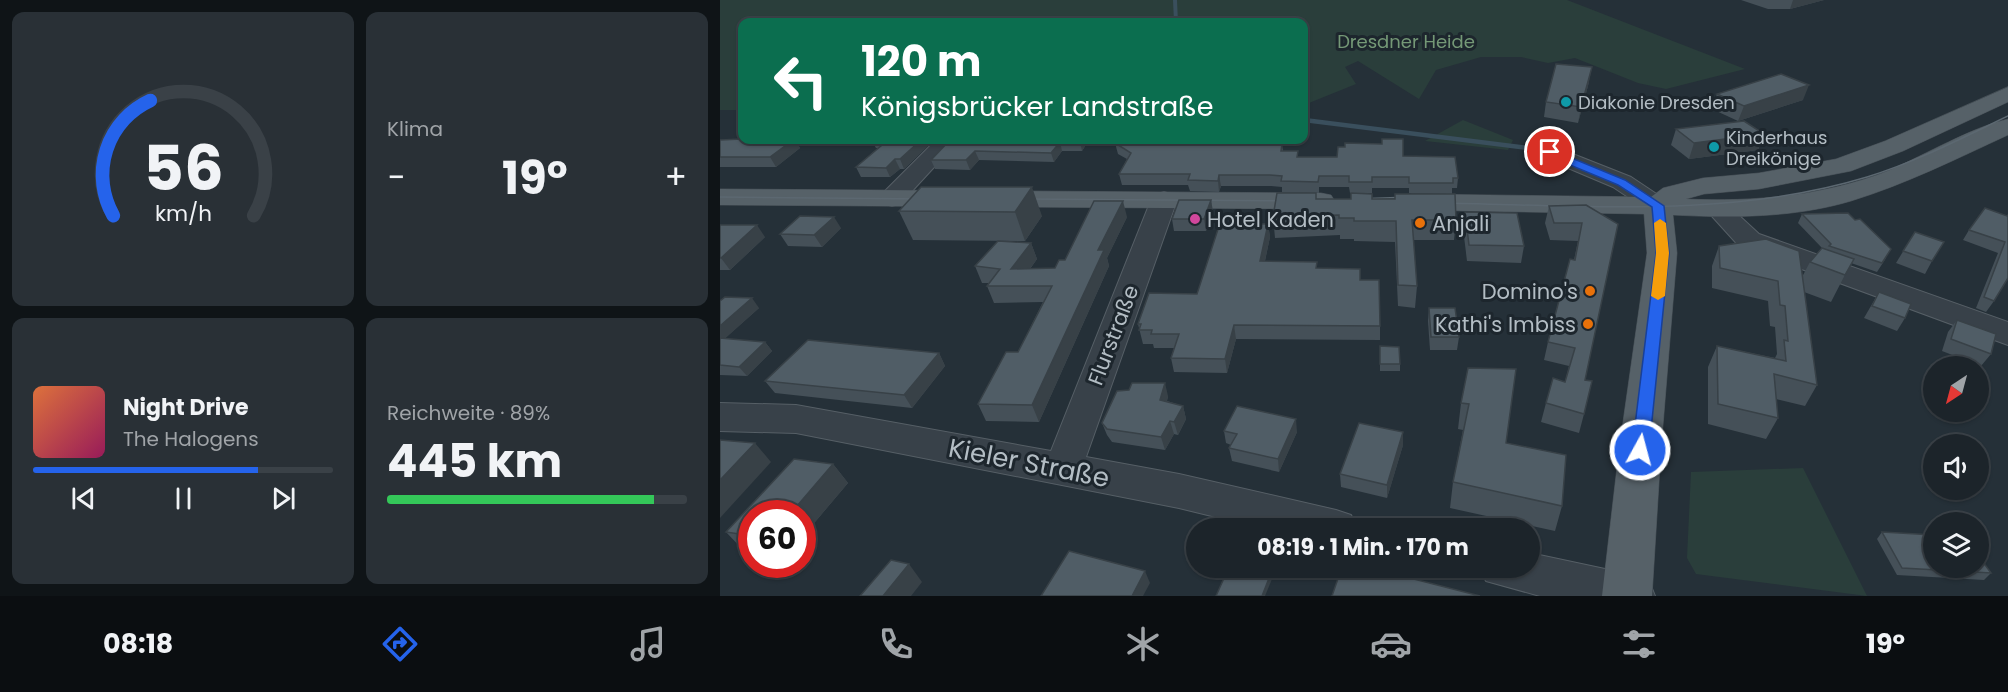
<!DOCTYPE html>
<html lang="de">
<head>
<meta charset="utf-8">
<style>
  body { margin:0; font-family:Poppins,sans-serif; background:#293036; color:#f1f3f6; height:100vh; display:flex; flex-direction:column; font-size:22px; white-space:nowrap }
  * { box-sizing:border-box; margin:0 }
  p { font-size:20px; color:#a0a4a8 }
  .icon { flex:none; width:33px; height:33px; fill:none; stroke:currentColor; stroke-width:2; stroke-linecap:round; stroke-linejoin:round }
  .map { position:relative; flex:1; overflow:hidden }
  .side { display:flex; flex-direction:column; gap:12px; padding:12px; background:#0f1417; width:720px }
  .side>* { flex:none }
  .top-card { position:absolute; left:18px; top:18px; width:570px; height:126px; border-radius:12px; box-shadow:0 2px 4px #0004,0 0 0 2px #3a4147; background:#0b6e4f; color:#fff; overflow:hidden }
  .needle { width:39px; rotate:216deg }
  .buttons { position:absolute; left:1203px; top:356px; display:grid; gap:12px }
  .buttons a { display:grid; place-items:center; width:66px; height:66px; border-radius:50%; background:#1c242a; box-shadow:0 2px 4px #0004,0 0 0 2px #3a4147; font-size:30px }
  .speed { position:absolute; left:18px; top:500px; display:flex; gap:12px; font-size:30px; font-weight:700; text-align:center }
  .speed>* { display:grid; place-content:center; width:78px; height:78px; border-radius:50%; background:#1c242a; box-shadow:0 2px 4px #0004,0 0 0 2px #3a4147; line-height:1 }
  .speed .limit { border:9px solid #d22; background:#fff; color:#111 }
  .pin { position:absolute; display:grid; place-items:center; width:51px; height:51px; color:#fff; margin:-26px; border:3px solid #fff; border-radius:50%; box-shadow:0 2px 6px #0007 }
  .me { position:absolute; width:66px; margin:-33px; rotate:7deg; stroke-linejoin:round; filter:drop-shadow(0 0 4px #0008) }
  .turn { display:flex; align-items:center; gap:21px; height:126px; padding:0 24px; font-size:27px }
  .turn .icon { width:78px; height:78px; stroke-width:2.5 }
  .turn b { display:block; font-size:42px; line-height:51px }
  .big { font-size:45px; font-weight:700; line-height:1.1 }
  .side .card { flex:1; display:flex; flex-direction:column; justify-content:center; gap:9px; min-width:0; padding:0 21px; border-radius:12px; background:#293036 }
  .side .dial { align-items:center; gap:0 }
  .dial svg { height:156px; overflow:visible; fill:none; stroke:#3a4147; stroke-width:7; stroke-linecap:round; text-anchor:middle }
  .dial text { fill:#f1f3f6; stroke:none }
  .song { display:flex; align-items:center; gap:18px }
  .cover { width:72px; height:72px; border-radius:9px; background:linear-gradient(135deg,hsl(20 70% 55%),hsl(330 70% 35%)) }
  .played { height:6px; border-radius:3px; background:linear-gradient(90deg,#2563eb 75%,#3a4147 75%) }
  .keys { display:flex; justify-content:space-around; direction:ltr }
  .heat { display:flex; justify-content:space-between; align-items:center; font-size:33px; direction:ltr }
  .charge { height:9px; border-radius:4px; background:linear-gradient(90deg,#34c759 89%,#3a4147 0) }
  .side .tiles { flex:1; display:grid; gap:12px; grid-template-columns:repeat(2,1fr) }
  .trip { position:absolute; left:466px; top:518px; width:354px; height:60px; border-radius:30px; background:#1c242a; box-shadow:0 2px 4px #0004,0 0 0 2px #3a4147; font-weight:700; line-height:60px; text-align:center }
  .menu { display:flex; height:96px; justify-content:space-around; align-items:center; background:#0b0e11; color:#a0a4a8 }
  .menu .icon { width:42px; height:42px }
  .menu .selected { color:#2563eb }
  .menu b { font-size:27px; color:#f1f3f6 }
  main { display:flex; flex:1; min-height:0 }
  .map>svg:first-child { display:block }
  .green { fill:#2a3e3b }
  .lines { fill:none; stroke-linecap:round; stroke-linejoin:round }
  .stream-far1 { stroke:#3a4f5d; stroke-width:4 }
  .stream { stroke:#3a4f5d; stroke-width:4.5 }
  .minor-casing { stroke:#565f66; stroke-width:2 }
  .major-casing { stroke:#444d54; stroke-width:1 }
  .minor { fill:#384149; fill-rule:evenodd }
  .major { fill:#566168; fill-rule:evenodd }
  .tram { stroke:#5c6871; stroke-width:1.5 }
  .wall { fill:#455058 }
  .shaded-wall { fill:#384147 }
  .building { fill:#505d66; stroke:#384147; stroke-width:1.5 }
  .route { fill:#2563eb; stroke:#184099; stroke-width:1.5 }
  .slow { fill:#f59e0b }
  .culture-dot { fill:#0f9aa8; stroke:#1d262d; stroke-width:2 }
  .hotel-dot { fill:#d1479c; stroke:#1d262d; stroke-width:2 }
  .food-dot { fill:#e8710a; stroke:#1d262d; stroke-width:2 }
  .labels { text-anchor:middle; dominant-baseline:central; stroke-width:6; stroke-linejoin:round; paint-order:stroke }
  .far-park-label { font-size:18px; fill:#749876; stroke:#1d262d }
  .far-poi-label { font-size:18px; fill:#b3bdc4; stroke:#1d262d; text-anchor:start }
  .poi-label { font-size:21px; fill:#b3bdc4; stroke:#1d262d; text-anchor:start }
  .street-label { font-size:21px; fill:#b3bdc4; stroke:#1d262d }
  .near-street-label { font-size:26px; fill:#b3bdc4; stroke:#1d262d }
</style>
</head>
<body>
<main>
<section class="side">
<div class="tiles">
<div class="card dial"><svg viewBox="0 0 100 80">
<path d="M14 69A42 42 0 1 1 86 69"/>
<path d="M14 69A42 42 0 0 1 33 10" stroke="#2563eb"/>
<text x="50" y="56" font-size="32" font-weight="700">56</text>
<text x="50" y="72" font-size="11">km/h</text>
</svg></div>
<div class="card"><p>Klima</p>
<div class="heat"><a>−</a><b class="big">19°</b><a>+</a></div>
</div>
<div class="card">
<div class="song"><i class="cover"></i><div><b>Night Drive</b><p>The Halogens</p></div></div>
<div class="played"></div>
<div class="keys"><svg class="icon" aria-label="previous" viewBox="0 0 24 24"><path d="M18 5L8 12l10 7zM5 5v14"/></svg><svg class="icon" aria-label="pause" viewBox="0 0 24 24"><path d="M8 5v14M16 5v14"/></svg><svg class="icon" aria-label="next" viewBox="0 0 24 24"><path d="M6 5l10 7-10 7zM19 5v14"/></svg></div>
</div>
<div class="card"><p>Reichweite · 89%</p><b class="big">445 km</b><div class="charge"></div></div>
</div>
</section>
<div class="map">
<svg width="1288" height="596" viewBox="0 0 1288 596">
  <rect width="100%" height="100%" fill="#253038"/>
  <g class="green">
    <path d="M0 0H847L1025 69 946 89 918 83 855 58 828 63 801 57H761L716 70 699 99 638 61 625 67 636 84 584 105V22H22V110H0Z"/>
    <path d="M743 120 793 140 788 150 705 141Z"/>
    <path d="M1083 468 1147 596 976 574 967 558 971 472Z"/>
  </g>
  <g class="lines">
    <path class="stream-far1" d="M455 0 456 22"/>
    <path class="stream" d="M584 120 816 149"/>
    <defs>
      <g id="minor">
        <path d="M216 140H239L181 203 172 206 163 203 159 198 163 193Z"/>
        <path d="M830 145 911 177 947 201 951 206 947 211 938 214 929 211 893 187 822 157 819 152 822 147Z"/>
        <path d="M444 192 453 195 457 200 366 457 459 474 616 510 631 515 637 528H541L459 508 76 433 0 431V403L76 405 331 451 431 200 435 195Z"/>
        <path d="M1003 206 1012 209 1039 234 1288 322V345L1019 246 990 214 994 209Z"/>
        <path d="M810 553 913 575 929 581 935 596H820L766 581 759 567H810Z"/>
      </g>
      <g id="major">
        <path d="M1288 87V102L1183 151 1131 171 1039 189 984 194 966 199C1035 202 1105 196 1170 170 1207 154 1250 128 1288 119V135C1236 159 1186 184 1131 201 1074 218 1011 218 953 215L957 253 941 450 932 596H882L899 450 927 253 924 214 692 210 682 208 678 202 682 196 692 194 931 197 943 188 983 178 1039 173 1116 159 1165 141Z"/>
        <path d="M0 189 601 193 611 195 615 201 611 207 601 209 0 205Z"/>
      </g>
    </defs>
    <use href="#minor" class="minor-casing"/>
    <use href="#major" class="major-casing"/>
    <use href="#minor" class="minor"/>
    <use href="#major" class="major"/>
    <g class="tram">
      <path d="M0 197 208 199"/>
      <path d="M301 199 571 201"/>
      <path d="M635 199 691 197"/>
      <path d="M718 203C859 205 1009 219 1147 177 1196 162 1242 138 1288 116"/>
    </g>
  </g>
  <g class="wall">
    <path d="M1021 0H1104L1070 9H1048Z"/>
    <path d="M869 82 858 123 824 117 826 102Z"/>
    <path d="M997 94 1083 100 1018 121 992 109Z"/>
    <path d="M956 129 1044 134 1038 150 969 159 951 145Z"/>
    <path d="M0 140H75L80 148 56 167H0Z"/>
    <path d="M151 140H214L184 169H180L170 177H141L136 167 158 148H156Z"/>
    <path d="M230 140H369L362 151H342L334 162 259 160 250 170 215 169 211 160Z"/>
    <path d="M395 143H518L562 144 563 151H578V157L683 156 738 178 737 188H732V194L689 193V188H652V193H630L629 187H599V193L562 192V187L551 186H501L499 192 470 191 468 185H402L399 174 407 159 398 154Z"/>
    <path d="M201 187 322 216 305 241 193 240 179 211Z"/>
    <path d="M596 199H652L736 220 734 240H693L697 286 695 308 678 306 675 242 634 241V239H620V235L555 238 553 217Z"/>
    <path d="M491 200 493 212 486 231H454L452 219Z"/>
    <path d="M866 205 865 380 864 414 859 433 821 422 826 403 845 382 849 366 824 360 828 342 854 260 858 241 830 240 825 223 829 206Z"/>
    <path d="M745 212 804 246 801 263 747 261 743 228Z"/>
    <path d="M1082 214 1166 258 1157 272 1131 263 1111 302 1084 292 1097 385 1085 406 1056 399 1058 418 1046 439 988 424V367L997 346 1055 358 1057 354 1055 327 1050 326 1048 301 992 288V266L999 246 1082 277 1090 262 1102 248 1078 223Z"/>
    <path d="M1287 216 1288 278 1274 301 1266 312 1256 308 1278 253 1243 240 1249 230Z"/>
    <path d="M407 217 387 258 389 266 319 422 266 421 258 404 298 352 323 302 274 303 267 286 269 283H262L255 266 311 243 317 259 310 269 335 268 345 260Z"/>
    <path d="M548 224 550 237 545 261 597 268 640 280 660 326V340L516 339 507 373 454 372 451 358 454 348H434L433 344H423L418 324 477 294Z"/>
    <path d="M0 225 45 237 10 270H0Z"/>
    <path d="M121 228 102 247 68 246 60 234Z"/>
    <path d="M1195 232 1212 261 1205 274 1176 263Z"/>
    <path d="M1159 292 1185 318 1177 331 1144 318Z"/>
    <path d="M0 301 39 308 4 339 45 342 52 351 27 376 0 375Z"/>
    <path d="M709 308 739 337 737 350H710L708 321Z"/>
    <path d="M1237 320 1271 354 1261 366 1222 351 1228 332Z"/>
    <path d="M660 346 680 364V371H660Z"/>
    <path d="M219 353 225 366 192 408 55 393 45 381Z"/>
    <path d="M748 368 786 443 842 506 835 531 730 508 733 482 743 430 738 429 741 403Z"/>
    <path d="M448 396 447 401 463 406 466 419 458 435 454 434 445 450 392 442 387 435 382 423Z"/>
    <path d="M504 431 577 432 559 472 512 461 509 448 511 445 506 443Z"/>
    <path d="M683 445 667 498 621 487 620 474Z"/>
    <path d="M74 459 113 464 128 483 84 535 87 538 82 544V513H32V552L24 551 6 532Z"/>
    <path d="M1162 532 1271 573 1264 580 1177 575 1157 539Z"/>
  </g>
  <g class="shaded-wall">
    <path d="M1073 0H1104L1070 9Z"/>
    <path d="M872 67 869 82 858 123 861 107Z"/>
    <path d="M1089 85 1083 100 1018 121 1024 106Z"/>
    <path d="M1044 134 1038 150 969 159 974 143Z"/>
    <path d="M73 140H75L80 148 56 167 50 157Z"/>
    <path d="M201 140H214L184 169 180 159Z"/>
    <path d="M361 140H369L362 151 360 142Z"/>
    <path d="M340 142 342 151 334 162 331 153Z"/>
    <path d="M255 151 259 160 250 170 246 160Z"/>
    <path d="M175 159 180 169 170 177 166 168Z"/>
    <path d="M499 175 501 186 499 192 498 181Z"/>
    <path d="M312 187 322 216 305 241 295 212Z"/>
    <path d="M491 200 493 212 486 231 484 219Z"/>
    <path d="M403 201 407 217 387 258 389 266 319 422 312 405 378 250Z"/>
    <path d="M114 217 121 228 102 247 94 235Z"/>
    <path d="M548 224 550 237 542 274 540 261Z"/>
    <path d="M37 225 45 237 10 270 1 258Z"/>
    <path d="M311 243 317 259 298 285 291 269Z"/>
    <path d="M32 298 39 308 0 343V326Z"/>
    <path d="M514 325 516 339 507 373 505 359Z"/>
    <path d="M45 342 52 351 27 376 19 367Z"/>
    <path d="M219 353 225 366 192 408 184 395Z"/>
    <path d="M445 383 448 396 444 412 440 400Z"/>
    <path d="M463 406 466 419 458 435 454 422Z"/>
    <path d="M576 419 577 432 559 472 558 459Z"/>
    <path d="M450 421 454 434 445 450 441 437Z"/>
    <path d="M683 432V445L667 498V485Z"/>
    <path d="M35 443 51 462 0 518V480Z"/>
    <path d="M113 464 128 483 84 535 87 538 82 544V513H71Z"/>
    <path d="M189 564 202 582 191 596H163Z"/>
    <path d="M553 568 554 574 545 596H542Z"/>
    <path d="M425 571 430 583 423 596H412Z"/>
  </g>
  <g class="building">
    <path d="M836 64 872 67 861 107 826 102Z"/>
    <path d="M1061 74 1089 85 1024 106 997 94Z"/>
    <path d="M1024 121 1044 134 974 143 956 129Z"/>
    <path d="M662 139H683V156L735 157 738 178H733V183H689V177H652V182H629V176H599L598 182 561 181 562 176 550 175H499L498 181 468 180 470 174H399L411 153 395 143 397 140H515L514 142 562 144 561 151H578L577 157H617L618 147H625V143L662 144Z"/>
    <path d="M0 140 22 139 73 140 50 157H0Z"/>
    <path d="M166 140H201L180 159H175L166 168 136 167 168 140Z"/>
    <path d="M230 140H361L360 142H340L331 153 255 151 246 160H211Z"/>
    <path d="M201 187H312L295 212 179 211Z"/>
    <path d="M557 193H596V199H631V193L652 194V199H675V194H735L736 220H692L697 286 678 285 676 221H634V218H619V215L553 217Z"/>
    <path d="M459 200H491L484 219H452Z"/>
    <path d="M374 201H403L378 250H384L312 405 258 404 286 352H298L332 286H267L280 269 255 266 278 241 311 243 291 269 335 268 339 260H345Z"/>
    <path d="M866 205 898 224 865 380 872 381 864 414 826 403 833 378 845 382 855 348 828 342 850 259 855 260 862 223H834L829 206Z"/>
    <path d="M1265 208 1287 216 1288 215V278L1274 301 1264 297 1285 242 1249 230Z"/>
    <path d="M745 212 797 213 804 246 749 245Z"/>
    <path d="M1128 213 1135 220 1140 219 1171 249 1162 263 1109 246 1111 244 1082 214Z"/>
    <path d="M80 216 114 217 94 235 60 234Z"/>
    <path d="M500 223 548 224 540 261 597 262 596 268 640 269V280H659L660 326 514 325 505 359 451 358 459 334H431L432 330H419L421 324H418L429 293 477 294Z"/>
    <path d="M0 225H37L1 258H0Z"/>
    <path d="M1195 232 1224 242 1212 261 1183 251Z"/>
    <path d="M1046 239 1079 251 1097 385 1054 374 1058 418 998 404 997 346 1066 361 1064 340 1068 341 1065 306 1060 305 1058 281 1000 268 999 246Z"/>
    <path d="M1102 248 1134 259 1125 275 1090 262Z"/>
    <path d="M1159 292 1191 304 1185 318 1152 306Z"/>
    <path d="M5 297 32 298 0 326V301Z"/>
    <path d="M709 308H735L739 337H711Z"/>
    <path d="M1237 320 1276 334 1271 354 1231 339Z"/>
    <path d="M0 338 45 342 19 367 0 365Z"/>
    <path d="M88 340 219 353 184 395 45 381Z"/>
    <path d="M660 346 679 347 680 364H660Z"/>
    <path d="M748 368 796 369 786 443 846 455 842 506 733 482 749 404 741 403Z"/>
    <path d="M412 383H445L440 400 463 406 454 422 450 421 441 437 387 429 382 423 397 391 409 390Z"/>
    <path d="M517 406 576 419 558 459 509 448 517 434 504 431Z"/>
    <path d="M639 423 683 432 667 485 620 474Z"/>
    <path d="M0 440 35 443 0 480Z"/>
    <path d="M74 459 113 464 71 513H32V536L6 532Z"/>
    <path d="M1162 532 1214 535V567H1258V555L1271 573 1182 568Z"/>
    <path d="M349 551 425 571 412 596H321Z"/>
    <path d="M171 560 189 564 163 596H140Z"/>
    <path d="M509 567H549L553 568 542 596H496Z"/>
    <path d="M622 567H647L760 596H612Z"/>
  </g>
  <path class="route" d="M830 149 905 180 944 206 949 253 929 450 926 455 920 457 914 455 912 450 936 253 932 207 898 185 826 155V150Z"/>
  <path class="slow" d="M940 219 946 223 949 253 945 296 938 300 931 296 936 253 934 223Z"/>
  <g class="culture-dot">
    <circle cx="846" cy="102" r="6"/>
    <circle cx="994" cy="147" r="6"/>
  </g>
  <circle class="hotel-dot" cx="475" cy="219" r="6"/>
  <g class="food-dot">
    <circle cx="700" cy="223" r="6"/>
    <circle cx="870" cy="291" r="6"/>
    <circle cx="868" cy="324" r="6"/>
  </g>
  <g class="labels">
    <g class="far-park-label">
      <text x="686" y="41">Dresdner Heide</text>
    </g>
    <g class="far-poi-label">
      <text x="858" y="102">Diakonie Dresden</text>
      <text x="1006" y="137">Kinderhaus<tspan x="1006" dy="21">Dreikönige</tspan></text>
    </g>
    <g class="poi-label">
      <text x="487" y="219">Hotel Kaden</text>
      <text x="712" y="223">Anjali</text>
      <text x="858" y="291" text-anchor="end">Domino's</text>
      <text x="856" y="324" text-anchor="end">Kathi's Imbiss</text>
    </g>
    <g class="street-label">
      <text transform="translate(393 335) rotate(-69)">Flurstraße</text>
    </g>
    <g class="near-street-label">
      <text transform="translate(309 463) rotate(11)">Kieler Straße</text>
    </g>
  </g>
</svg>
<div class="buttons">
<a><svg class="needle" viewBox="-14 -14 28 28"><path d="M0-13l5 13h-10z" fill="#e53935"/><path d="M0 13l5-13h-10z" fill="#a0a4a8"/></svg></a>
<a><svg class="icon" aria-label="sound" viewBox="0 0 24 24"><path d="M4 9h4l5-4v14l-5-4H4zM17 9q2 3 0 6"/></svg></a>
<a><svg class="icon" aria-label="layers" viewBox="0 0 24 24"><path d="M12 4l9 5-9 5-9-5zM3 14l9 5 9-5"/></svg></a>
</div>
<div class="speed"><div class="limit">60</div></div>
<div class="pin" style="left:830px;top:152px;background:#d93025"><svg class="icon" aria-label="arrive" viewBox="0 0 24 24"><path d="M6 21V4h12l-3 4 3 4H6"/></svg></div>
<svg class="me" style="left:920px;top:450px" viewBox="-20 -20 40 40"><circle r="17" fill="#2563eb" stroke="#fff" stroke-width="3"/><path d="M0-11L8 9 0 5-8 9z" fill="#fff"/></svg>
<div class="trip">08:19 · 1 Min. · 170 m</div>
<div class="top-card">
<div class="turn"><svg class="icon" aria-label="left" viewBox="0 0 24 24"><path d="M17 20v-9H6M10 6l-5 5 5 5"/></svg><div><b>120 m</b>Königsbrücker Landstraße</div></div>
</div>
</div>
</main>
<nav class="menu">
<b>08:18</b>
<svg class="icon selected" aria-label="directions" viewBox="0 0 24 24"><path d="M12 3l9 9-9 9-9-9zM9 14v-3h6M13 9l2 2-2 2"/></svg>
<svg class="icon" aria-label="music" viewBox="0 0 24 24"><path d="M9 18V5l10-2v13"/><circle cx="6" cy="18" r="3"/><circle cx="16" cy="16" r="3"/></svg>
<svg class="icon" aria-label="phone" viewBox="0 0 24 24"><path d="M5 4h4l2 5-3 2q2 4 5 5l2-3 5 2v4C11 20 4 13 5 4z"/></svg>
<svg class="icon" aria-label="climate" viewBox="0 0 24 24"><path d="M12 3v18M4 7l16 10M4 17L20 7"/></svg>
<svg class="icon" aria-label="car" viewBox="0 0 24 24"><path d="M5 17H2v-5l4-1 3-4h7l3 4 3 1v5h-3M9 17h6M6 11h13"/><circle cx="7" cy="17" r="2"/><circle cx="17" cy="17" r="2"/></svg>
<svg class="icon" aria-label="filters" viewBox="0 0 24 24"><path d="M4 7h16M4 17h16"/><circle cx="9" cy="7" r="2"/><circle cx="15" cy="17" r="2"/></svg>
<b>19°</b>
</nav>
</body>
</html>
